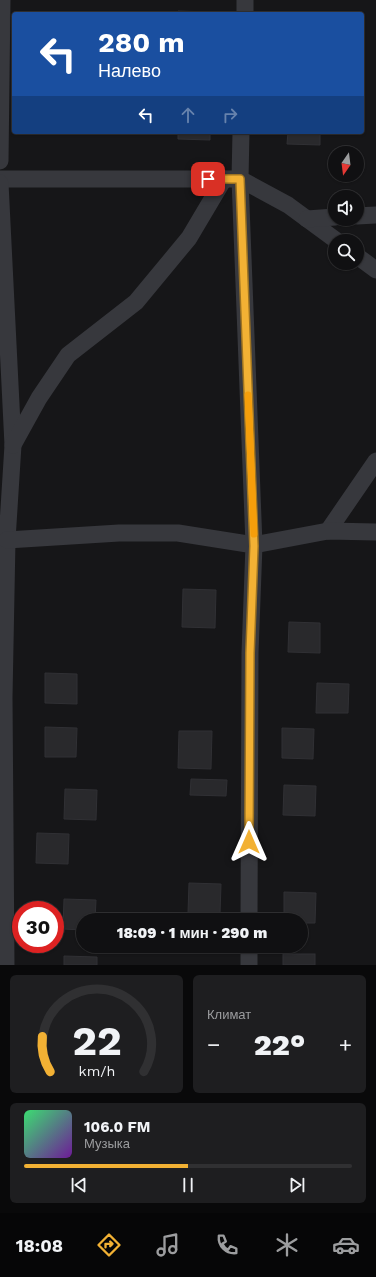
<!DOCTYPE html>
<html lang="ru">
<head>
<meta charset="utf-8">
<style>
  body { margin:0; font-family:"Work Sans",sans-serif; background:#1e1e20; color:#f1f3f6; height:100vh; display:flex; flex-direction:column; font-size:15px; white-space:nowrap }
  * { box-sizing:border-box; margin:0 }
  p { font-size:13px; color:#9c9d9f }
  .icon { flex:none; width:22px; height:22px; fill:none; stroke:currentColor; stroke-width:2; stroke-linecap:round; stroke-linejoin:round }
  .map { position:relative; height:965px; overflow:hidden }
  .details { display:flex; flex-direction:column; gap:10px; padding:10px; background:#09090a; flex:1 }
  .details>* { flex:none }
  .hud { position:absolute; left:12px; top:12px; width:352px; height:122px; border-radius:4px; box-shadow:0 1px 3px #0004,0 0 0 1px #303032; background:#1a4fa0; color:#fff; overflow:hidden }
  .needle { width:26px; rotate:194deg }
  .controls { position:absolute; left:328px; top:146px; display:grid; gap:8px }
  .controls a { display:grid; place-items:center; width:36px; height:36px; border-radius:50%; background:#101012; box-shadow:0 1px 3px #0004,0 0 0 1px #303032; font-size:20px }
  .speed { position:absolute; left:12px; top:901px; display:flex; gap:8px; font-size:20px; font-weight:700; text-align:center }
  .speed>* { display:grid; place-content:center; width:52px; height:52px; border-radius:50%; background:#101012; box-shadow:0 1px 3px #0004,0 0 0 1px #303032; line-height:1 }
  .speed .limit { border:6px solid #d22; background:#fff; color:#111 }
  .pin { position:absolute; display:grid; place-items:center; width:34px; height:34px; color:#fff; margin:-17px; border-radius:8px; box-shadow:0 2px 6px #0006 }
  .me { position:absolute; width:44px; margin:-22px; rotate:0deg; stroke-linejoin:round; filter:drop-shadow(0 0 3px #0008) }
  .turn { display:flex; align-items:center; gap:14px; height:84px; padding:0 20px; font-size:18px }
  .turn .icon { width:52px; height:52px; stroke-width:2.5 }
  .turn b { display:block; font-size:28px; line-height:34px }
  .lanes { display:flex; align-items:center; height:38px; padding:0 20px; background:#0003; justify-content:center; gap:20px; direction:ltr }
  .lanes .off { opacity:.35 }
  .big { font-size:30px; font-weight:800; line-height:1.1 }
  .details .card { flex:1; display:flex; flex-direction:column; justify-content:center; gap:6px; min-width:0; padding:0 14px; border-radius:6px; background:#1e1e20 }
  .details .dial { align-items:center; gap:0 }
  .dial svg { height:104px; overflow:visible; fill:none; stroke:#303032; stroke-width:7; stroke-linecap:round; text-anchor:middle }
  .dial text { fill:#f1f3f6; stroke:none }
  .song { display:flex; align-items:center; gap:12px }
  .cover { width:48px; height:48px; border-radius:6px; background:linear-gradient(135deg,hsl(140 70% 55%),hsl(280 70% 35%)) }
  .played { height:4px; border-radius:2px; background:linear-gradient(90deg,#f2b134 50%,#303032 50%) }
  .keys { display:flex; justify-content:space-around; direction:ltr }
  .heat { display:flex; justify-content:space-between; align-items:center; font-size:22px; direction:ltr }
  .details .tiles { flex:1; display:grid; gap:10px; grid-template-columns:1fr 1fr }
  .card:last-child { grid-column:span 2 }
  .trip { position:absolute; left:76px; top:913px; width:232px; height:40px; border-radius:20px; background:#101012; box-shadow:0 1px 3px #0004,0 0 0 1px #303032; font-weight:800; line-height:40px; text-align:center }
  .tabs { display:flex; height:64px; justify-content:space-around; align-items:center; background:#060607; color:#9c9d9f }
  .tabs .icon { width:28px; height:28px }
  .tabs .active { color:#f2b134 }
  .tabs b { font-size:18px; color:#f1f3f6 }
  .map>svg:first-child { display:block }
  .building { fill:#29292c; stroke:#303034 }
  .lines { fill:none; stroke-linecap:round; stroke-linejoin:round }
  .street { stroke:#37383d; stroke-width:17 }
  .route-casing { stroke:#9d7322; stroke-width:10 }
  .route { stroke:#f2b134; stroke-width:7 }
  .slow { stroke:#f59e0b; stroke-width:7 }
</style>
</head>
<body>
<div class="map">
<svg width="376" height="965" viewBox="0 0 376 965">
  <rect width="100%" height="100%" fill="#161618"/>
  <g class="building">
    <path d="M178 11 210 12V14H178Z"/>
    <path d="M178 132H210V140L178 139Z"/>
    <path d="M288 132H320V145L287 144Z"/>
    <path d="M183 589 216 590 215 628 182 627Z"/>
    <path d="M289 622 320 623V653L288 652Z"/>
    <path d="M45 673 77 674V704L45 703Z"/>
    <path d="M317 683 349 684 348 713H316Z"/>
    <path d="M45 727 77 728 76 757H45Z"/>
    <path d="M282 728 314 729 313 759 282 758Z"/>
    <path d="M179 731H212L211 769 178 768Z"/>
    <path d="M191 779 227 780 226 796 190 795Z"/>
    <path d="M284 785 316 786 315 816 283 815Z"/>
    <path d="M65 789 97 790 96 820 64 819Z"/>
    <path d="M37 833 69 834 68 864 36 863Z"/>
    <path d="M189 883 221 884 220 914 188 913Z"/>
    <path d="M284 892 316 893 315 923H301V920H284Z"/>
    <path d="M64 899 96 900 95 920H83V930L63 929Z"/>
    <path d="M191 946H227V953L191 952Z"/>
    <rect x="283" y="954" width="32" height="11"/>
    <path d="M64 956 97 957V965H64Z"/>
  </g>
  <g class="lines">
    <g class="street">
      <path d="M245 14V0"/>
      <path d="M241 132 240 179 254 545 250 653 249 920"/>
      <path d="M0 161 2 0"/>
      <path d="M0 179H240L288 205 337 241"/>
      <path d="M0 183 13 445 7 540 4 697 6 965"/>
      <path d="M357 216 376 215"/>
      <path d="M307 219 335 217"/>
      <path d="M357 256 376 270"/>
      <path d="M13 445 39 398 68 355 136 302 189 238 224 179"/>
      <path d="M328 531 376 461"/>
      <path d="M7 540 119 533H178L254 545 328 531 376 532"/>
      <path d="M249 965V946"/>
    </g>
  </g>
  <g class="lines">
    <defs>
      <path id="route" d="M208 179H240L254 546 250 653 249 842"/>
    </defs>
    <use href="#route" class="route-casing"/>
    <use href="#route" class="route"/>
    <path class="slow" d="M248 395 254 534"/>
  </g>
</svg>
<div class="controls">
<a><svg class="needle" viewBox="-14 -14 28 28"><path d="M0-13l5 13h-10z" fill="#e53935"/><path d="M0 13l5-13h-10z" fill="#9c9d9f"/></svg></a>
<a><svg class="icon" aria-label="sound" viewBox="0 0 24 24"><path d="M4 9h4l5-4v14l-5-4H4zM17 9q2 3 0 6"/></svg></a>
<a><svg class="icon" aria-label="search" viewBox="0 0 24 24"><circle cx="10" cy="10" r="6"/><path d="M15 15l6 6"/></svg></a>
</div>
<div class="speed"><div class="limit">30</div></div>
<div class="pin" style="left:208px;top:179px;background:#d93025"><svg class="icon" aria-label="arrive" viewBox="0 0 24 24"><path d="M6 21V4h12l-3 4 3 4H6"/></svg></div>
<svg class="me" style="left:249px;top:842px" viewBox="-20 -20 40 40"><path d="M0-17L14 15 0 8-14 15z" fill="#f2b134" stroke="#fff" stroke-width="4"/></svg>
<div class="trip">18:09 · 1 мин · 290 m</div>
<div class="hud">
<div class="turn"><svg class="icon" aria-label="left" viewBox="0 0 24 24"><path d="M17 20v-9H6M10 6l-5 5 5 5"/></svg><div><b>280 m</b>Налево</div></div>
<div class="lanes"><svg class="icon" aria-label="left" viewBox="0 0 24 24"><path d="M17 20v-9H6M10 6l-5 5 5 5"/></svg><svg class="icon off" aria-label="ahead" viewBox="0 0 24 24"><path d="M12 20V5M6 11l6-6 6 6"/></svg><svg class="icon off" aria-label="right" viewBox="0 0 24 24"><path d="M7 20v-9h11M14 6l5 5-5 5"/></svg></div>
</div>
</div>
<section class="details">
<div class="tiles">
<div class="card dial"><svg viewBox="0 0 100 80">
<path d="M14 69A42 42 0 1 1 86 69"/>
<path d="M14 69A42 42 0 0 1 8 42" stroke="#f2b134"/>
<text x="50" y="56" font-size="32" font-weight="700">22</text>
<text x="50" y="72" font-size="11">km/h</text>
</svg></div>
<div class="card"><p>Климат</p>
<div class="heat"><a>−</a><b class="big">22°</b><a>+</a></div>
</div>
<div class="card">
<div class="song"><i class="cover"></i><div><b>106.0 FM</b><p>Музыка</p></div></div>
<div class="played"></div>
<div class="keys"><svg class="icon" aria-label="previous" viewBox="0 0 24 24"><path d="M18 5L8 12l10 7zM5 5v14"/></svg><svg class="icon" aria-label="pause" viewBox="0 0 24 24"><path d="M8 5v14M16 5v14"/></svg><svg class="icon" aria-label="next" viewBox="0 0 24 24"><path d="M6 5l10 7-10 7zM19 5v14"/></svg></div>
</div>
</div>
</section>
<nav class="tabs">
<b>18:08</b>
<svg class="icon active" aria-label="directions" viewBox="0 0 24 24"><path d="M12 3l9 9-9 9-9-9zM9 14v-3h6M13 9l2 2-2 2"/></svg>
<svg class="icon" aria-label="music" viewBox="0 0 24 24"><path d="M9 18V5l10-2v13"/><circle cx="6" cy="18" r="3"/><circle cx="16" cy="16" r="3"/></svg>
<svg class="icon" aria-label="phone" viewBox="0 0 24 24"><path d="M5 4h4l2 5-3 2q2 4 5 5l2-3 5 2v4C11 20 4 13 5 4z"/></svg>
<svg class="icon" aria-label="climate" viewBox="0 0 24 24"><path d="M12 3v18M4 7l16 10M4 17L20 7"/></svg>
<svg class="icon" aria-label="car" viewBox="0 0 24 24"><path d="M5 17H2v-5l4-1 3-4h7l3 4 3 1v5h-3M9 17h6M6 11h13"/><circle cx="7" cy="17" r="2"/><circle cx="17" cy="17" r="2"/></svg>
</nav>
</body>
</html>
